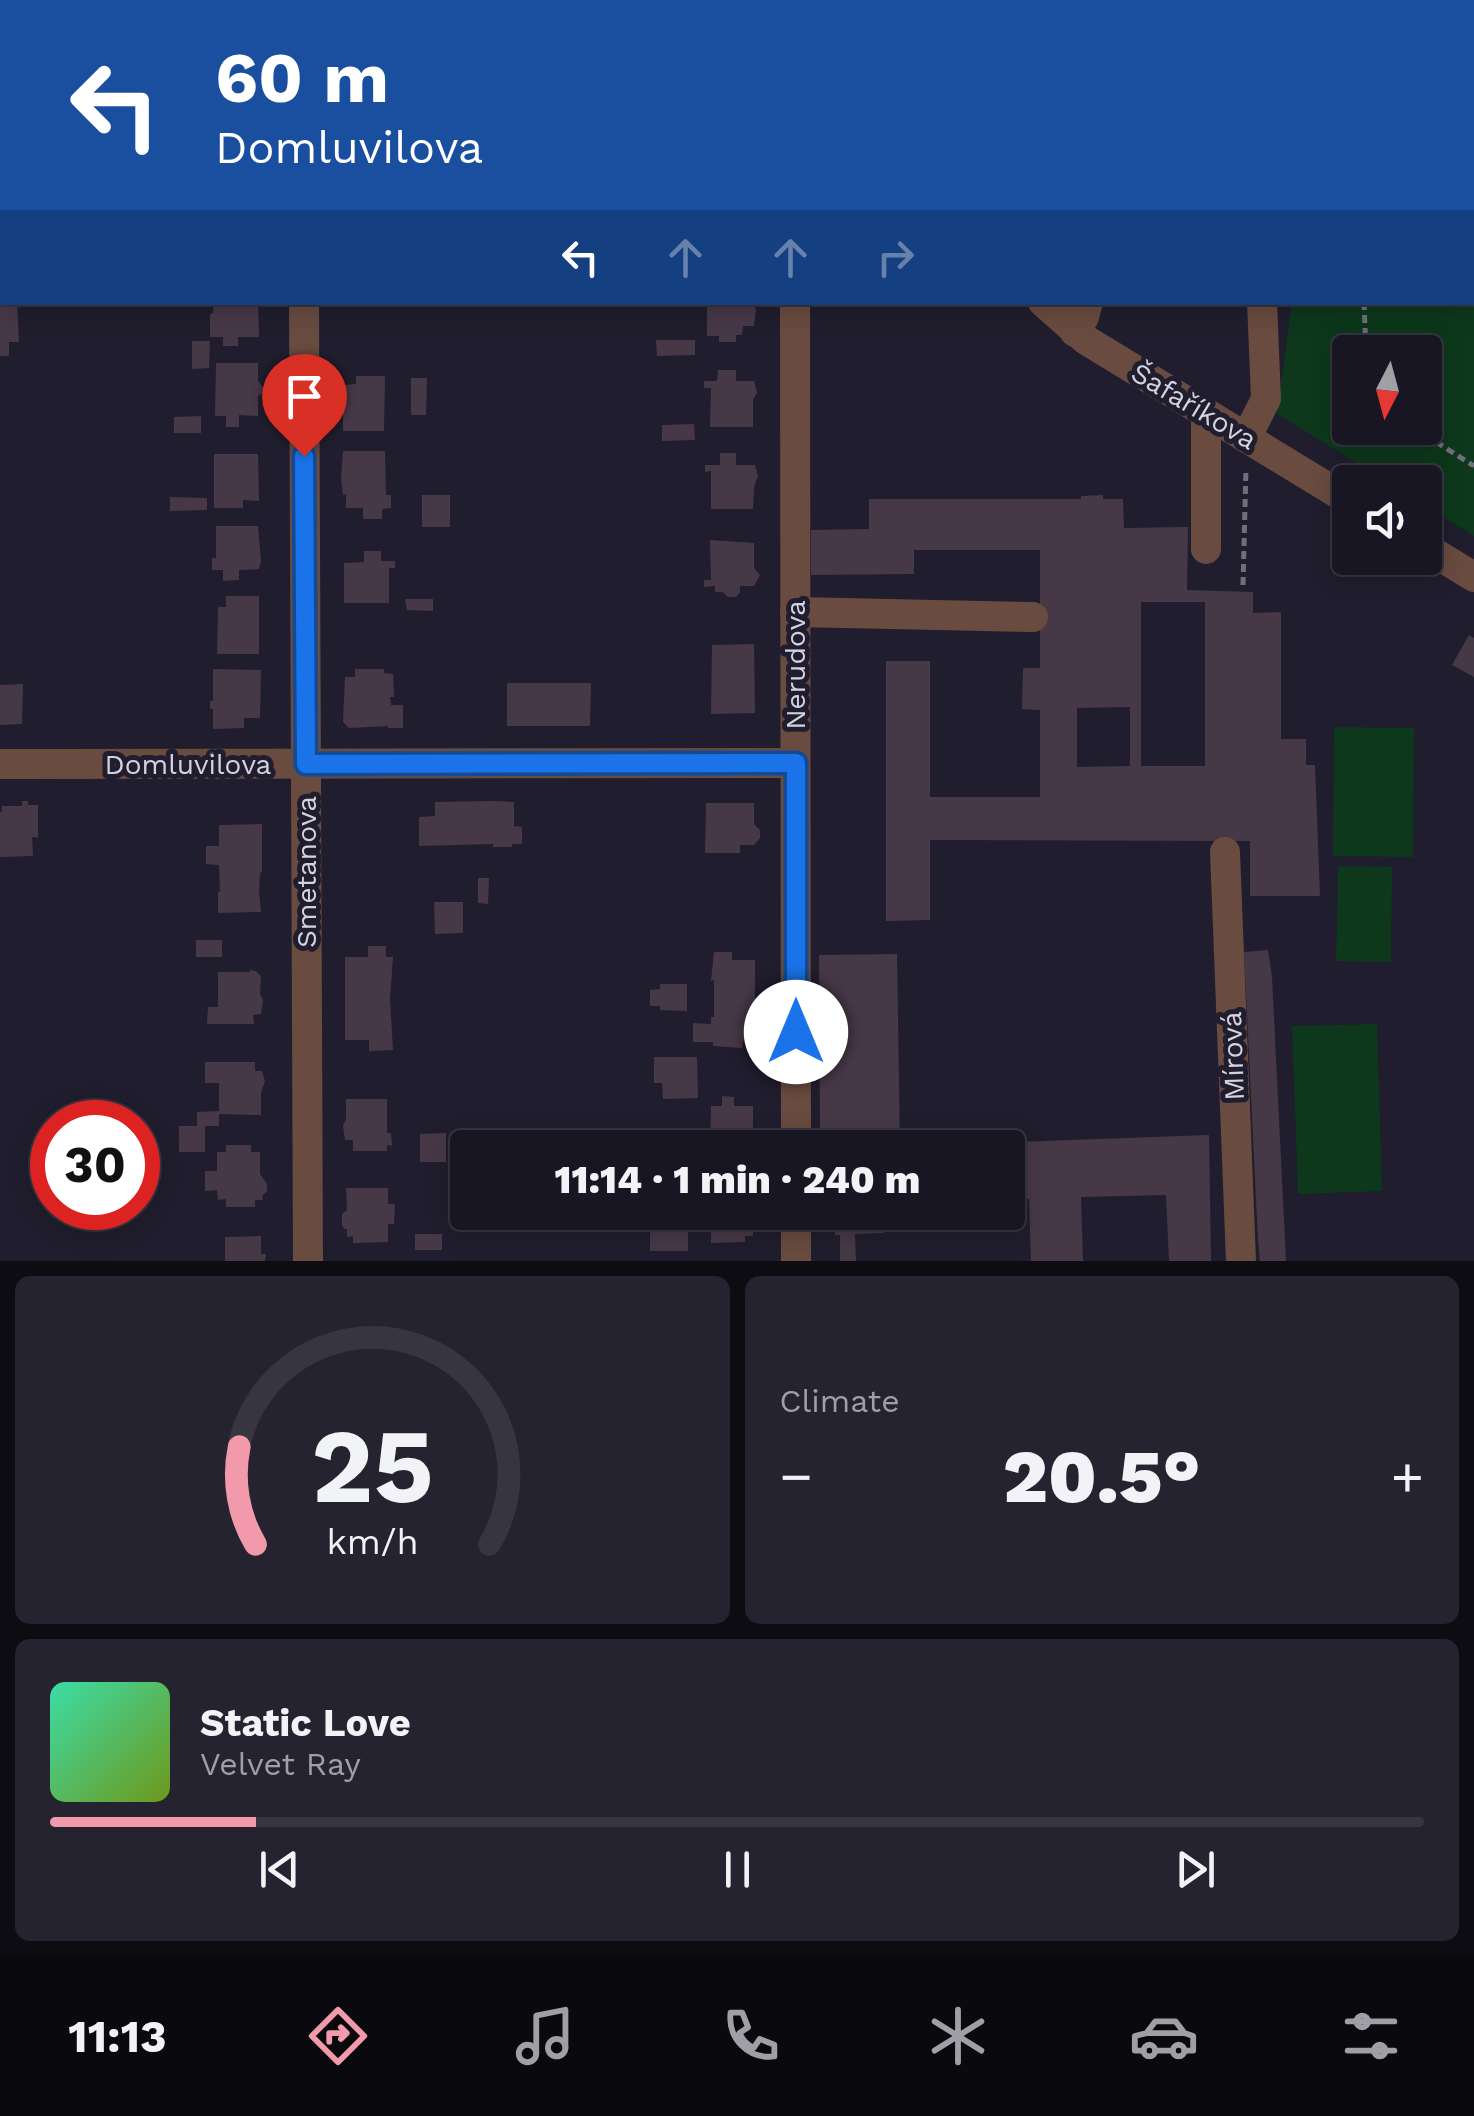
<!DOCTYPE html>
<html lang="en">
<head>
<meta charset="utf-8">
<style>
  body { margin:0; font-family:"Work Sans",sans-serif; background:#25232f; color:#f1f3f6; height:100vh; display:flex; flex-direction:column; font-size:38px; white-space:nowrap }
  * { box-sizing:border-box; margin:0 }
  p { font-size:32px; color:#9f9fa5 }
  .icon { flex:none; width:55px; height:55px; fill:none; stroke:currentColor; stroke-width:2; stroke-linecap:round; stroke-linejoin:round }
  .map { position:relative; height:1261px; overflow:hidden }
  .drawer { display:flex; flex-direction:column; gap:15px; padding:15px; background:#0d0c13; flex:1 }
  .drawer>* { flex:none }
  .top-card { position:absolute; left:0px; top:0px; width:1475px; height:305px; box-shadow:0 5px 25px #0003,0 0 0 2px #363540; background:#1a4fa0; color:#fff; overflow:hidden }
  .needle { width:65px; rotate:186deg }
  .controls { position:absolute; left:1332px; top:335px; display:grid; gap:20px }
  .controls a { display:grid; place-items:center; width:110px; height:110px; border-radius:10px; background:#181622; box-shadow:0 5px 25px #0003,0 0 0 2px #363540; font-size:50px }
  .speed { position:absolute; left:30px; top:1100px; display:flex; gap:20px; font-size:50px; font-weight:700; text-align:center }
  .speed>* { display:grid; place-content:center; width:130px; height:130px; border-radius:50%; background:#181622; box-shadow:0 5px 25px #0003,0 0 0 2px #363540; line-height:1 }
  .speed .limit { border:15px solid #d22; background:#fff; color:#111 }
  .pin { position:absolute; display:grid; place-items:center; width:85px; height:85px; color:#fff; margin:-102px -42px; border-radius:50% 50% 50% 0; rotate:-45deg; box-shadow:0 0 10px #0007 }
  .pin .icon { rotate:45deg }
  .me { position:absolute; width:110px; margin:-55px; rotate:0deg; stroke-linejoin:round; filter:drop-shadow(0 0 8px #0008) }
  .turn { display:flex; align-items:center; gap:35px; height:210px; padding:0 50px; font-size:45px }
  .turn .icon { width:130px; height:130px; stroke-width:2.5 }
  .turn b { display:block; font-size:70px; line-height:85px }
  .lanes { display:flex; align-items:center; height:95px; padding:0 50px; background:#0003; justify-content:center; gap:50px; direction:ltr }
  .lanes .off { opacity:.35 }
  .big { font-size:75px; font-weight:800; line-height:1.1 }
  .drawer .tile { flex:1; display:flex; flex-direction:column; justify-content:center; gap:15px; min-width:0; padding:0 35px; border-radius:15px; background:#25232f }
  .drawer .dial { align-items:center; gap:0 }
  .dial svg { height:260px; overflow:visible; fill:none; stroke:#363540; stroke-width:7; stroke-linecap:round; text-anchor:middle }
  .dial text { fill:#f1f3f6; stroke:none }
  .song { display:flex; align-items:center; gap:30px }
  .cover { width:120px; height:120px; border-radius:15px; background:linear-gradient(135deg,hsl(160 70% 55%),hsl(80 70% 35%)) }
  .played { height:10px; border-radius:5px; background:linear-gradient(90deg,#f29aac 15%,#363540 15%) }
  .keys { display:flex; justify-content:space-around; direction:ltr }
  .heat { display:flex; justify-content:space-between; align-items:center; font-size:55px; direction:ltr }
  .drawer .tiles { flex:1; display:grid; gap:15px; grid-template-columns:1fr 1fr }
  .tile:last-child { grid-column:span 2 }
  .trip { position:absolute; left:450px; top:1130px; width:575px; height:100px; border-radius:10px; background:#181622; box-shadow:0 5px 25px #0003,0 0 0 2px #363540; font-weight:800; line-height:100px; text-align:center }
  .tab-bar { display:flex; height:160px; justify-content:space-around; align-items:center; background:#0a090e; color:#9f9fa5 }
  .tab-bar .icon { width:70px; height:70px }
  .tab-bar .on { color:#f29aac }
  .tab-bar b { font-size:45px; color:#f1f3f6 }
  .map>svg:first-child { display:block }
  .green { fill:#0d381b; fill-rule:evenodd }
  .building { fill:#473847; fill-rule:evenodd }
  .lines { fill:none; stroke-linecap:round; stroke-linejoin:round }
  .path { stroke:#706e7d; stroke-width:5; stroke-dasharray:8 5; stroke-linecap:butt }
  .minor { stroke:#694b40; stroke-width:30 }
  .route-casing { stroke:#114b97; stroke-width:25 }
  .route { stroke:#1a73e8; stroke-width:18 }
  .labels { text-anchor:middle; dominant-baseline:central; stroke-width:10; stroke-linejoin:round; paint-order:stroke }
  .street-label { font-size:28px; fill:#d3d2de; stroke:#201d2e }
</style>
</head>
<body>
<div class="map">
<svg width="1474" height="1261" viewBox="0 0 1474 1261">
  <rect width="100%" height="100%" fill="#201d2e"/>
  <g class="green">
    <path d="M1472 137H1474V536L1425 506V482H1388L1277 414 1292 303 1472 302ZM1350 352H1425V428H1350Z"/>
    <path d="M1334 727 1414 728 1413 857 1333 856Z"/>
    <path d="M1338 866 1392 867 1391 962 1336 961Z"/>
    <path d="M1377 1024 1382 1191 1298 1194 1292 1026Z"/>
  </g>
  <g class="building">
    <path d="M0 302H17L19 342H9V356H0Z"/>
    <path d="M214 302H258L259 337H238V346H223V337H210V314L213 313Z"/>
    <path d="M707 302H753L756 310 754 326H743L742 335H736V342H719V336H707Z"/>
    <path d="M656 340H695V355L657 356Z"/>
    <path d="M192 341H210L209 368 192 369Z"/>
    <path d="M216 363H258V381L264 389 263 393 258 396V416L239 415V427H226V416H215Z"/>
    <path d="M718 370H736V381H754L757 393 753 400V427H710L711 388H704V381H717Z"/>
    <path d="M356 376H385L384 431H343V385L356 384Z"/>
    <path d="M411 378H427L426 415H411Z"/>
    <path d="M201 416V433H174V417Z"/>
    <path d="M694 424 695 440 662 441V425Z"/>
    <path d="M343 451H385L386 495H391V508L382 509V519H363V508H346V494L343 495 341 479Z"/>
    <path d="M720 453H736V465H755L758 476 754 487 753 509H711V471L705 472V465H720Z"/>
    <path d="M214 454H258L259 501 243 500V508H214Z"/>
    <rect x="422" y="495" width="28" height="32"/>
    <path d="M1103 495V499H1123L1124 528 1188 527 1187 590 1253 592V613L1281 612V739H1306V765H1315L1320 896H1250V841L930 840V920L886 921V661H930V797H1040V710L1022 709 1023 668H1040V550H914V574L811 575V530L869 529V499H1081V496ZM1141 602H1205V766H1141ZM1130 707V766L1077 767V708Z"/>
    <path d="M170 497 207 498V510L170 511Z"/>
    <path d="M216 526H258L261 561 259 569 239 570V580L223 581V570H212V558H216Z"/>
    <path d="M710 540 754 543V568L760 575 754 586H740V592L736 597H728L723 592H715V586L704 587V580H711Z"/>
    <path d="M364 551H381V561H395V568H389V603H344V563L364 562Z"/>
    <path d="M226 596H259V654H217L218 607H226Z"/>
    <path d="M405 599H433V611L407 610Z"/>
    <path d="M1469 635 1474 638V677L1452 665Z"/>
    <path d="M754 644 755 713 711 714 712 645Z"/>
    <path d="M213 669 261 670 260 718H244V728L213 729V709H210V701H213Z"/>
    <path d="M355 669H384V673L393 674 394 697H390L391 705H403V728H388V726L349 728 343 722 345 677H355Z"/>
    <path d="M507 683H591L590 726H507Z"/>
    <path d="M23 684 22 724 0 725V685Z"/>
    <path d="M22 801H28V805H38V838L32 837 33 856 0 857V812H2V806H22Z"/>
    <path d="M493 801 514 802V826L522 827V844H512V847H493V844L419 846V817L435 816V802Z"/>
    <path d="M706 803H754V824L760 830V838L754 845H740V853H705Z"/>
    <path d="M262 824V872L260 873 259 891 261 912 218 913V892H220L219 865 206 864V846H219V825Z"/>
    <path d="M478 878H489L488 904 478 903Z"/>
    <path d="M434 902H463V933L435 934Z"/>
    <rect x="196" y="940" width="26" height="17"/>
    <path d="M368 946H386V957H393L390 999 393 1050 369 1051V1040H345V957H368Z"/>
    <path d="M1268 950 1272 977 1286 1261H1260L1258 1240 1244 952Z"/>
    <path d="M714 952H732V960H755V1041H743L742 1048 713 1046V1042H693V1023L711 1024V1017H714V980L711 981Z"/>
    <path d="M897 954 900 1148H835V1138H820L819 955Z"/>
    <path d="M250 970 256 971 261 976 260 994 263 1000 261 1014 253 1015 254 1024H207L208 1007H218V972H250Z"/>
    <path d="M660 984H687V1011L660 1010V1006H650V990L660 989Z"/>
    <path d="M654 1057H697L698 1098 663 1099 662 1083H654Z"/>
    <path d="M205 1062H255V1071H262L265 1081 261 1093V1115L219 1114V1126H205V1152H179V1126H197V1112L219 1111V1083H205Z"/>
    <path d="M722 1096 734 1097V1106H753V1128L756 1132V1139L753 1148H710L711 1106H722Z"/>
    <path d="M346 1099H387V1133H391L392 1146 387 1145V1151H353V1140H345L343 1126 346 1119Z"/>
    <path d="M446 1133V1162H420V1134Z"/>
    <path d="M1209 1135 1211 1261H1169L1166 1195 1081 1197 1083 1261H1031L1029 1199 1008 1200V1148H963V1144Z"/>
    <path d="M226 1145H251V1152H260V1174L267 1184V1191L262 1196 263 1200H255V1207H226V1199L218 1200 217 1190 205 1191V1171H217V1152H226Z"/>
    <path d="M346 1188H388V1204H395L394 1224H388V1242L353 1243V1236L347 1237V1229H344L342 1225V1214L347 1210Z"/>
    <path d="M711 1212H753V1236H745V1242L711 1243Z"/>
    <path d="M834 1212H884V1233L855 1234 856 1261H840V1235H835Z"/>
    <rect x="650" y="1231" width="38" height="20"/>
    <rect x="415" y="1234" width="27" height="16"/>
    <path d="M261 1236V1254H266L265 1261H225V1237Z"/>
  </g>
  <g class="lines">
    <g class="path">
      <path d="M1472 211 1474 214"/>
      <path d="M1364 302 1366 352"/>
      <path d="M1414 428 1474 466"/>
      <path d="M1243 585 1246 468"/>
    </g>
    <g class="minor">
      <path d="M303 0V2"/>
      <path d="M717 0 720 2"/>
      <path d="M1087 0V2"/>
      <path d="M1290 0V2"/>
      <path d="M0 258H2"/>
      <path d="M304 302 308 1261"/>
      <path d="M795 302 796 1148"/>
      <path d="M1043 302 1086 340 1350 501"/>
      <path d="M1075 332 1084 317 1088 302"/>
      <path d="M1206 414V549"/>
      <path d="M1246 438 1266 399 1262 302"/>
      <path d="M1425 547 1474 577"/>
      <path d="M795 612 1033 617"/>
      <path d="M0 764 795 763"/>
      <path d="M1225 852 1241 1261"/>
      <path d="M796 1212V1261"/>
    </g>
  </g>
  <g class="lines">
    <defs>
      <path id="route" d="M304 456 306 764 796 763V1032"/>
    </defs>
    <use href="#route" class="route-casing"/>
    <use href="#route" class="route"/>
  </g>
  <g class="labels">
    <g class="street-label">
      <text transform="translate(1194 406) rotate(31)">Šafaříkova</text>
      <text transform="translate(795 665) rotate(-90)">Nerudova</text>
      <text x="188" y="764">Domluvilova</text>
      <text transform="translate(306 872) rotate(-90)">Smetanova</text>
      <text transform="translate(1233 1056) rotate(-92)">Mírová</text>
    </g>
  </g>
</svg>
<div class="controls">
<a><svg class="needle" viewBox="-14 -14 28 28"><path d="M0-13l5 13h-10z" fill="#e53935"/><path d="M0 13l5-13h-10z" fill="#9f9fa5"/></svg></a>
<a><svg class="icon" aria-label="sound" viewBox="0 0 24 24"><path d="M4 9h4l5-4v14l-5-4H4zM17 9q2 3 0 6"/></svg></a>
</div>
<div class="speed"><div class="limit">30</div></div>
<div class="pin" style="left:304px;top:456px;background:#d93025"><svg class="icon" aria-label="arrive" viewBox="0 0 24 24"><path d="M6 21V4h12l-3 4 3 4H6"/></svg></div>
<svg class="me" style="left:796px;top:1032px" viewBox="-20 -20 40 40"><circle r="19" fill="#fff"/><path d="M0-13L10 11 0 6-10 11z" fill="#1a73e8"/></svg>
<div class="trip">11:14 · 1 min · 240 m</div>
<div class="top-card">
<div class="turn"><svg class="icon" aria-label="left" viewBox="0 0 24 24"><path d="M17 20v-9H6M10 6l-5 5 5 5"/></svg><div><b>60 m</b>Domluvilova</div></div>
<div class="lanes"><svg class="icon" aria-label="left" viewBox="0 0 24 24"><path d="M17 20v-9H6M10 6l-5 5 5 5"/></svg><svg class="icon off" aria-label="ahead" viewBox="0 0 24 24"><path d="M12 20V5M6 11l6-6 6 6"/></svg><svg class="icon off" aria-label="ahead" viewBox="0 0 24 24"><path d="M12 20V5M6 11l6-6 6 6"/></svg><svg class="icon off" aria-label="right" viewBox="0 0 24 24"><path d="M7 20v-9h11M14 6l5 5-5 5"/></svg></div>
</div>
</div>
<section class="drawer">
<div class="tiles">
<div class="tile dial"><svg viewBox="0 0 100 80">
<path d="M14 69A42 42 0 1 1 86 69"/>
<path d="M14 69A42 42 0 0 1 9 39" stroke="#f29aac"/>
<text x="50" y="56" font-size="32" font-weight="700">25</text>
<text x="50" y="72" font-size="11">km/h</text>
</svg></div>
<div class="tile"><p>Climate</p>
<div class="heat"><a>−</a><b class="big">20.5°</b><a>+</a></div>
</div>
<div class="tile">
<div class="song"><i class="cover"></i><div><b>Static Love</b><p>Velvet Ray</p></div></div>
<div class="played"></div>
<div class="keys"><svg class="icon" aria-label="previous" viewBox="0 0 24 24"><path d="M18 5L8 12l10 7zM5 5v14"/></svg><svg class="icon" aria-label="pause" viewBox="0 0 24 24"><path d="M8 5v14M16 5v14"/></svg><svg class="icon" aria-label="next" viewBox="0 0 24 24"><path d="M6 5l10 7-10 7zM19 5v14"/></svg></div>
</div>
</div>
</section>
<nav class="tab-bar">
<b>11:13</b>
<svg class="icon on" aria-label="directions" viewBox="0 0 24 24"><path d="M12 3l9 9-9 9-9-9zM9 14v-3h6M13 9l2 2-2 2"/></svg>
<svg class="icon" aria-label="music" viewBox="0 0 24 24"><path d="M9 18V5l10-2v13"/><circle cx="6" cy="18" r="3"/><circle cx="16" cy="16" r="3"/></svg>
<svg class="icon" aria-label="phone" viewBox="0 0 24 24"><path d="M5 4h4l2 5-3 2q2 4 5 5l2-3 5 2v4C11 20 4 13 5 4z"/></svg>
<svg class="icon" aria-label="climate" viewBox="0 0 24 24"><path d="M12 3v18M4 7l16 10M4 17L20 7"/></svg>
<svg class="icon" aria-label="car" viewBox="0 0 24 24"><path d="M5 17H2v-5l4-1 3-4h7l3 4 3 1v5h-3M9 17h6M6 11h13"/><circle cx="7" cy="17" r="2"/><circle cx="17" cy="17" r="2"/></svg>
<svg class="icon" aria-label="filters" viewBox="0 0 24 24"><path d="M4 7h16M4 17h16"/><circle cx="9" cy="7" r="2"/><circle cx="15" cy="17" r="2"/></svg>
</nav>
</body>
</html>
